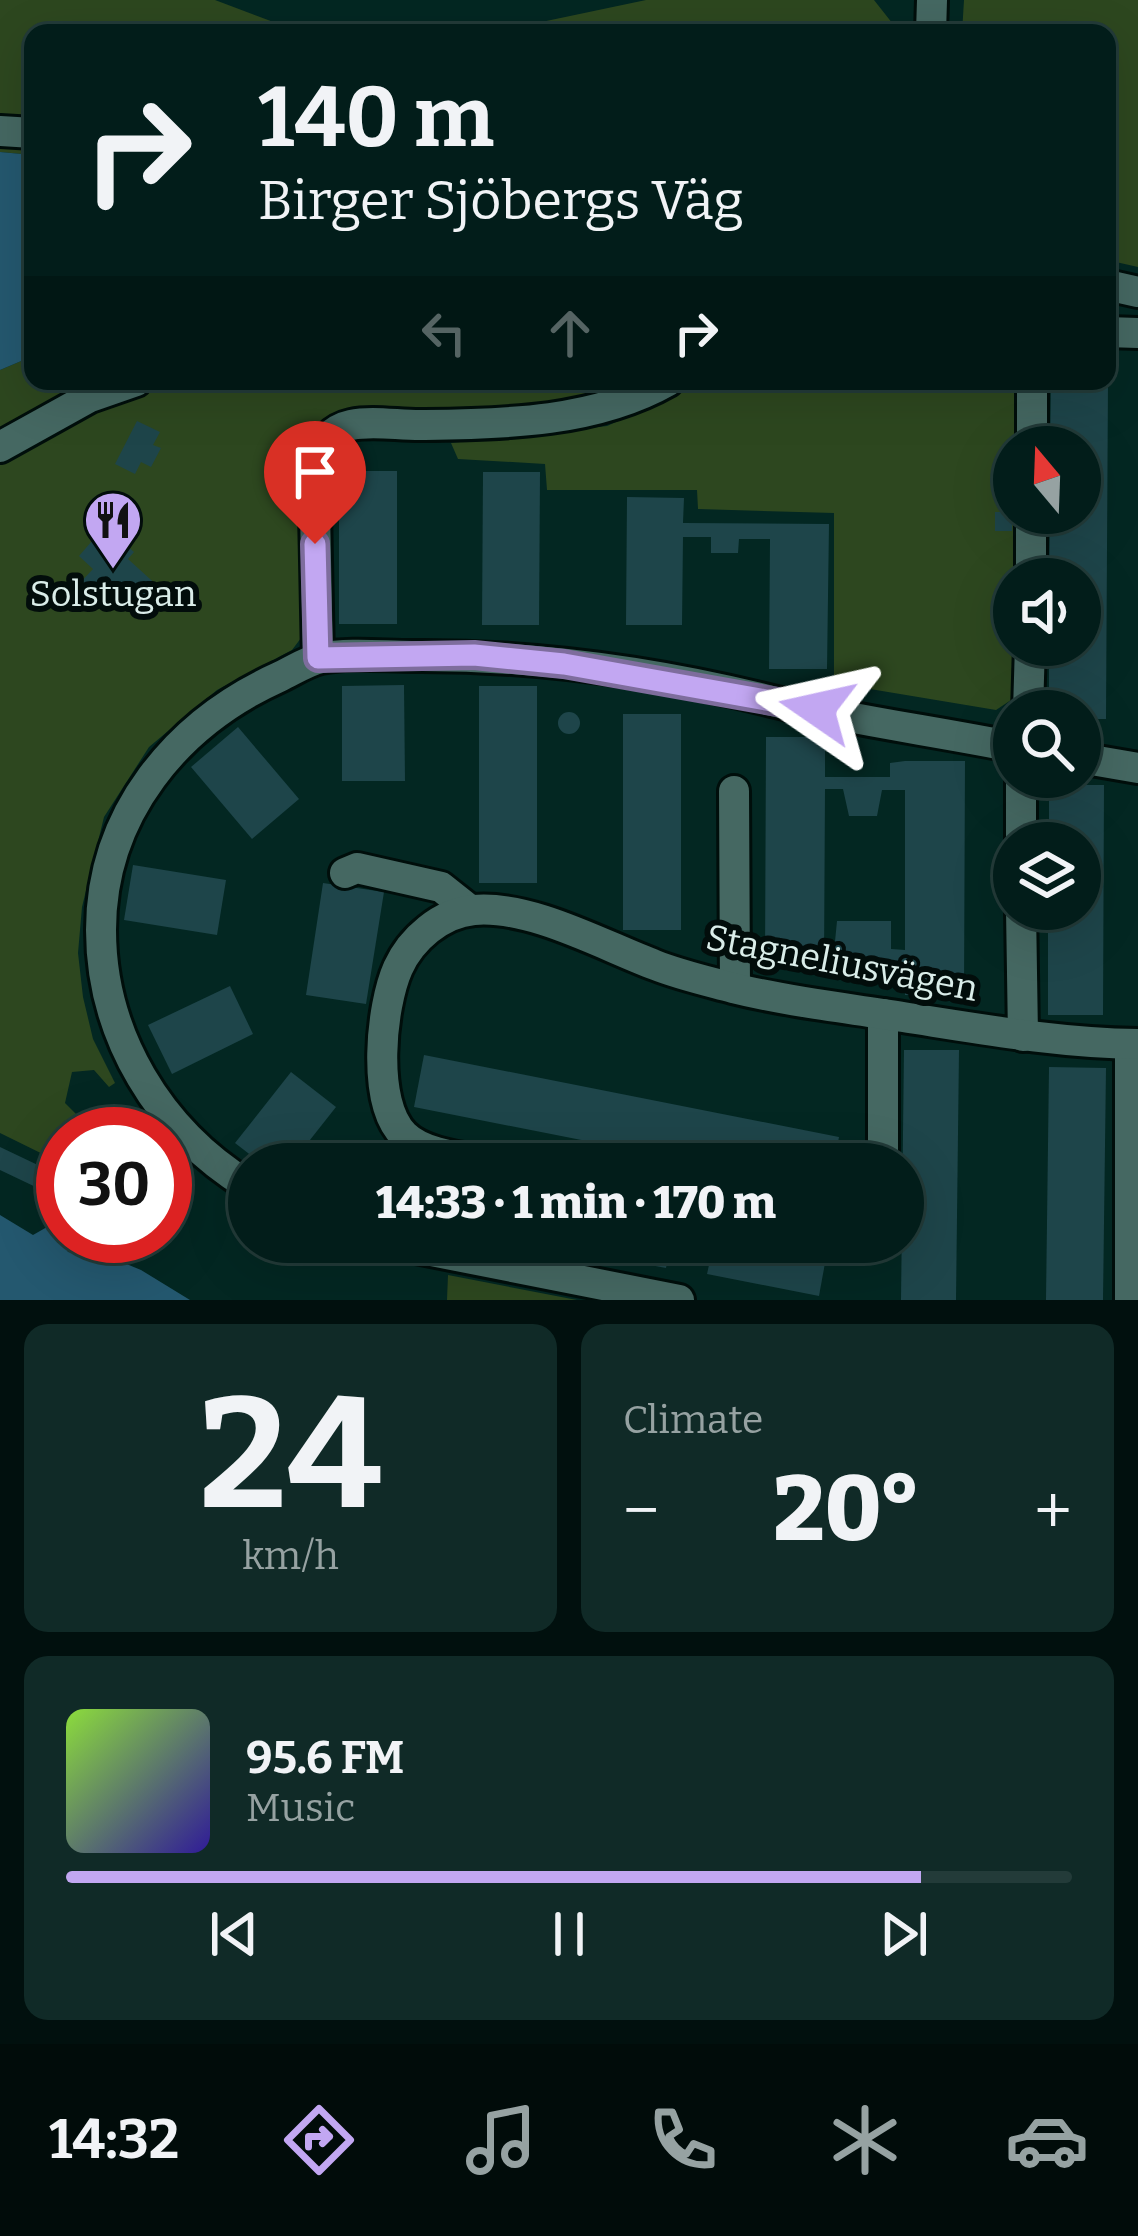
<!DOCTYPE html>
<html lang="en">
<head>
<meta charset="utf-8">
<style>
  body { margin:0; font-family:Bitter,serif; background:#102a27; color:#f1f3f6; height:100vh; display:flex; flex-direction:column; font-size:45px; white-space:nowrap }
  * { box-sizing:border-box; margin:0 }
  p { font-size:39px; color:#96a2a2 }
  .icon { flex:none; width:66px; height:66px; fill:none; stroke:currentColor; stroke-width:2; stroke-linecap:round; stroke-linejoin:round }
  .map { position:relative; height:1300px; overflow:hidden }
  .side { display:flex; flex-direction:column; gap:24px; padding:24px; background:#01100e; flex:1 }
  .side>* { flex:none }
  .hud { position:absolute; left:24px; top:24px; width:1092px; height:366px; border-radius:24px; box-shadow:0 12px 48px #0002,0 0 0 3px #233b39; background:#021d1a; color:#f1f3f6; overflow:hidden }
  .needle { width:78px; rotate:341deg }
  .fabs { position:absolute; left:993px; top:426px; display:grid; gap:24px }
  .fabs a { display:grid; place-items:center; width:108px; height:108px; border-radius:50%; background:#021d1a; box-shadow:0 12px 48px #0002,0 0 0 3px #233b39; font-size:60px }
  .speed { position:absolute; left:36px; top:1107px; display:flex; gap:24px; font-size:60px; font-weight:700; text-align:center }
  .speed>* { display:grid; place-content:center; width:156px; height:156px; border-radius:50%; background:#021d1a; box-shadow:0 12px 48px #0002,0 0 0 3px #233b39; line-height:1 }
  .speed .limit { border:18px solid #d22; background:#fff; color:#111 }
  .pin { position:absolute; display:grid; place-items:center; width:102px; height:102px; color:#fff; margin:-123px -51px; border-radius:50% 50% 50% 0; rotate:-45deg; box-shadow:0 0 12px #0007 }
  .pin .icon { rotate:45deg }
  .me { position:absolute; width:132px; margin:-66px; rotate:281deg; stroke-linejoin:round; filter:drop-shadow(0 0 9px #0008) }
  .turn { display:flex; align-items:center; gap:42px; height:252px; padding:0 36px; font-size:54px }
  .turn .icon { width:156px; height:156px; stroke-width:2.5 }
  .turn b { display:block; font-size:84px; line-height:102px }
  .lanes { display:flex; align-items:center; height:114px; padding:0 36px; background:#0003; justify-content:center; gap:60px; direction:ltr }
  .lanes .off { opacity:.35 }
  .big { font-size:90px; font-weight:800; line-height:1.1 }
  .side .widget { flex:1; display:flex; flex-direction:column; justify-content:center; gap:18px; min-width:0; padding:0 42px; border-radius:24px; background:#102a27 }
  .side .dial { align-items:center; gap:0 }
  .dial b { font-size:156px; line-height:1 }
  .song { display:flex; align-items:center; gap:36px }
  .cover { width:144px; height:144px; border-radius:18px; background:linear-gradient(135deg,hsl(90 70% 55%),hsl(250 70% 35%)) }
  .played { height:12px; border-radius:6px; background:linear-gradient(90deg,#c2a7f2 85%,#233b39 85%) }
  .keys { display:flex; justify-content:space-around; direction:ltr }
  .heat { display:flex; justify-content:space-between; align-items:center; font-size:66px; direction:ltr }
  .side .tiles { flex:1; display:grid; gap:24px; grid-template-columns:1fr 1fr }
  .widget:last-child { grid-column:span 2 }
  .trip { position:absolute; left:228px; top:1143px; width:696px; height:120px; border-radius:60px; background:#021d1a; box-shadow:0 12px 48px #0002,0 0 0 3px #233b39; font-weight:800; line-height:120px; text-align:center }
  .dock { display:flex; height:192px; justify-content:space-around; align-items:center; background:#010c0a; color:#96a2a2 }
  .dock .icon { width:84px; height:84px }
  .dock .selected { color:#c2a7f2 }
  .dock b { font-size:54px; color:#f1f3f6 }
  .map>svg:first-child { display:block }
  .green { fill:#2d471f }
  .water { fill:#24586f }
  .building { fill:#1e454a }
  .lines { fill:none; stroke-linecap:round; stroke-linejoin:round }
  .minor-casing { stroke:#000e0b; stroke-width:36 }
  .minor { stroke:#456862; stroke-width:30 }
  .route-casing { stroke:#7e6d9d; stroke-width:30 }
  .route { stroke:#c2a7f2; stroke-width:21 }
  .labels { text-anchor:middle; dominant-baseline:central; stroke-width:12; stroke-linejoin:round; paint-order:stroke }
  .poi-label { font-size:36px; fill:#daede9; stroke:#020d0b }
  .street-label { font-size:36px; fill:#daede9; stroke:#020d0b }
</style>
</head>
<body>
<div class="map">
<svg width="1138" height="1300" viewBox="0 0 1138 1300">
  <rect width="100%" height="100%" fill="#032722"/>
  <g class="green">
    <path d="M0 0H215L284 26 532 24 646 0H874L900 33H33V155L0 152Z"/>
    <path d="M964 0H1138V267L1107 260V33H962Z"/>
    <path d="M33 356V381H644L575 403 465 416 306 449 301 638 292 650 217 690 149 747 104 817 82 907 78 953 83 997 93 1039 115 1083 109 1087 94 1070 72 1072 65 1103 85 1123 86 1134H63V1164L0 1133V370Z"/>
    <path d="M707 381H1021L1019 447H1014V513H1018L1014 698 996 710 834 683V513L698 509 697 490H547L545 464 458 459 451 443 607 426Z"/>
    <path d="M448 1275 577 1300H447Z"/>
  </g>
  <g class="water">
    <path d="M0 152 33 155V356L0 370Z"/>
    <path d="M0 1215 33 1235 47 1227 60 1236 68 1252 112 1258 141 1270 190 1300H0Z"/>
  </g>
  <g class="building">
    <path d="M1051 381H1108L1106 719H1080V711H1049V645H1080V579H1049L1050 513H1080V447H1050Z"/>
    <path d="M137 421 160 432 153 445 161 448 151 467 141 462 135 474 115 464Z"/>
    <rect x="339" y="471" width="58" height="153"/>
    <path d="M483 472H540L539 625H482Z"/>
    <path d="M627 497 684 498 683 523 829 524 827 669H769L770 539H739L738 553H711V537H683L682 625H626Z"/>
    <rect x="995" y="512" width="17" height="19"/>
    <path d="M120 540 134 552 128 559 161 589 138 614 104 582 91 596 78 585 93 569 79 556 92 541 107 554Z"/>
    <path d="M404 685 405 781H342V686Z"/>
    <rect x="479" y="686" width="58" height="197"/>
    <circle cx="569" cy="723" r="11"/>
    <rect x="623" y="714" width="58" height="216"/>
    <path d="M238 727 299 799 252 839 191 767Z"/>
    <path d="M766 737H825V777H890V763L905 761H965L964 995H905V962H833L837 921H891V949L905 950V790H882L877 816H849L843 789H825L824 962H765Z"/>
    <path d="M1049 785H1104L1103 1015H1048V909H1080V843H1049Z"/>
    <path d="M133 865 226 880 217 935 124 920Z"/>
    <path d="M323 883 384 892 366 1004 306 995Z"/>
    <path d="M230 986 253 1034 172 1074 148 1025Z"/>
    <path d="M904 1050H959L956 1300H901Z"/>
    <path d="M424 1055 839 1137 834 1164H703L414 1107Z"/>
    <path d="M1049 1067 1106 1068 1103 1300H1046Z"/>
    <path d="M291 1072 336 1107 291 1164H262L235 1143Z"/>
    <path d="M0 1147 63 1177V1200L0 1170Z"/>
    <path d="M550 1242H671L666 1268 549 1246Z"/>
    <path d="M714 1242 825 1263 819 1296 707 1274Z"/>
  </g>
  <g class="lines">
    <defs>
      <g id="minor">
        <path d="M931 33 932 0"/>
        <path d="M0 131 33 133"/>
        <path d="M1107 285 1138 292"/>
        <path d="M1107 332 1138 333"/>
        <path d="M0 447 90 397 136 381"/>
        <path d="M1032 447V381"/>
        <path d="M1031 579V513"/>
        <path d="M318 658 314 462C320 444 332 429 351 425 374 420 401 426 425 425 506 424 596 422 668 381"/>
        <path d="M1028 711 1030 645"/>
        <path d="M1080 758 1138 768"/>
        <path d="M1021 777V843"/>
        <path d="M734 791 735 988"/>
        <path d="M345 873 357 868 441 887 470 910"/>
        <path d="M1021 909 1023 1036"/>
        <path d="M883 1014V1164"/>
        <path d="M1130 1044V1300"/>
        <path d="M498 1164C470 1158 425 1156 404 1135 371 1103 381 1006 398 968 411 939 441 913 474 910 531 905 602 945 655 965 680 975 707 981 733 988 789 1002 847 1008 903 1017 981 1029 1059 1043 1138 1044"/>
        <path d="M249 1186C159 1131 101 1035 101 930 101 814 177 723 279 677 292 671 307 661 321 658 349 652 383 656 412 656 532 655 656 672 772 701 851 720 934 731 1014 747"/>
        <path d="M386 1242 679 1300"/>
      </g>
    </defs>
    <use href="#minor" class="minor-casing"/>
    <use href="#minor" class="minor"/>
  </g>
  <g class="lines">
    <defs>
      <path id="route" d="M315 544 318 658 474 655 564 664 817 709"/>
    </defs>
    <use href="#route" class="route-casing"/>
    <use href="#route" class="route"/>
  </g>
  <defs>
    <symbol id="restaurant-pin" viewBox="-11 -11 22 30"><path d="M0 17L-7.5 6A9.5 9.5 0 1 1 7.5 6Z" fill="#c2a7f2" stroke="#020d0b"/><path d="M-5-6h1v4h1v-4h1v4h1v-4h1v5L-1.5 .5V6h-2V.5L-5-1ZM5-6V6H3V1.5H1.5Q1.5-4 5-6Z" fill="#111"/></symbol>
  </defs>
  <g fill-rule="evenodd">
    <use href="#restaurant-pin" x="80" y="487" width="66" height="90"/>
  </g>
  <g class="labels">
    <g class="poi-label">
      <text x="113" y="594">Solstugan</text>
    </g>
    <g class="street-label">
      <text transform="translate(842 963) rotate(11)">Stagneliusvägen</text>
    </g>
  </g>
</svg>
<div class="fabs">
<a><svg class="needle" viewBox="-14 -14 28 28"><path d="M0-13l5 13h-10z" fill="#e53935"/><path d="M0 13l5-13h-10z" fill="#96a2a2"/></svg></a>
<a><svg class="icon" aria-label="sound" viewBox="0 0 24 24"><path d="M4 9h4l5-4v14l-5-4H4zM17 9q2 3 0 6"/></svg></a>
<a><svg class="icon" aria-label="search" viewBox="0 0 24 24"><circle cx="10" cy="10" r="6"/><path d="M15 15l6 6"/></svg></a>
<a><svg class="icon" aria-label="layers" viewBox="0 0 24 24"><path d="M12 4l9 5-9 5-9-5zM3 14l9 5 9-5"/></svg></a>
</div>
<div class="speed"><div class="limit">30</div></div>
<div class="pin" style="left:315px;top:544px;background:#d93025"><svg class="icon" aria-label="arrive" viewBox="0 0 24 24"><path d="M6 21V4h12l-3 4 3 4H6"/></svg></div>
<svg class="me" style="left:817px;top:709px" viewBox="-20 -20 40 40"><path d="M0-17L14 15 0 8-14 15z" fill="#c2a7f2" stroke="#fff" stroke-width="4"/></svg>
<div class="trip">14:33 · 1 min · 170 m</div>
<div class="hud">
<div class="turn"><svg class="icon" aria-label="right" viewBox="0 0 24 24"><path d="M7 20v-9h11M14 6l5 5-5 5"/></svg><div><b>140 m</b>Birger Sjöbergs Väg</div></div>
<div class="lanes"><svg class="icon off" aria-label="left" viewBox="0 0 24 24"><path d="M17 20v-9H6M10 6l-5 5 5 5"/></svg><svg class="icon off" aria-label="ahead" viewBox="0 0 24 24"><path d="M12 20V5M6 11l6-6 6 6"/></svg><svg class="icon" aria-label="right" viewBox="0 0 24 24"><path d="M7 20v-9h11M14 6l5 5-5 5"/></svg></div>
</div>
</div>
<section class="side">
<div class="tiles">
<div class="widget dial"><b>24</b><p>km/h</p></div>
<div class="widget"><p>Climate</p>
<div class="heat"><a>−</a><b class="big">20°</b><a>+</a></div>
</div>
<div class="widget">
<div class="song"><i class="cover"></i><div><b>95.6 FM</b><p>Music</p></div></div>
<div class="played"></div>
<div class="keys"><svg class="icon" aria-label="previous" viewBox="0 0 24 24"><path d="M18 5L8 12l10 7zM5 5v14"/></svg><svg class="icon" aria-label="pause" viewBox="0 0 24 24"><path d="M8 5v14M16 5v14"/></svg><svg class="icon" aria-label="next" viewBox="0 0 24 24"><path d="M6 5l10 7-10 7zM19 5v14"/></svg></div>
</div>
</div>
</section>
<nav class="dock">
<b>14:32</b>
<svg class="icon selected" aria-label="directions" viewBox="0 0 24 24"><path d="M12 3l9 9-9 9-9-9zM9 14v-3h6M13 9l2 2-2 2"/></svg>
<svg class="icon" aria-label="music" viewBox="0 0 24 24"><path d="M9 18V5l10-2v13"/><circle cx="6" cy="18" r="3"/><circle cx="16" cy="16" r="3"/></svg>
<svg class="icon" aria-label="phone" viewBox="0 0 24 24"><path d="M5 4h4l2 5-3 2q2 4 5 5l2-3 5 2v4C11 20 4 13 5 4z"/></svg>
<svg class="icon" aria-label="climate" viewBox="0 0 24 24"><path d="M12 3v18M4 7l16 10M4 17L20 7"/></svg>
<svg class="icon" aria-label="car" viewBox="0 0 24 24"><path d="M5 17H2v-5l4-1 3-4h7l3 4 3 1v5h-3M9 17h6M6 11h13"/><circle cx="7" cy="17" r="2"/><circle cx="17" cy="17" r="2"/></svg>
</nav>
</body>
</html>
